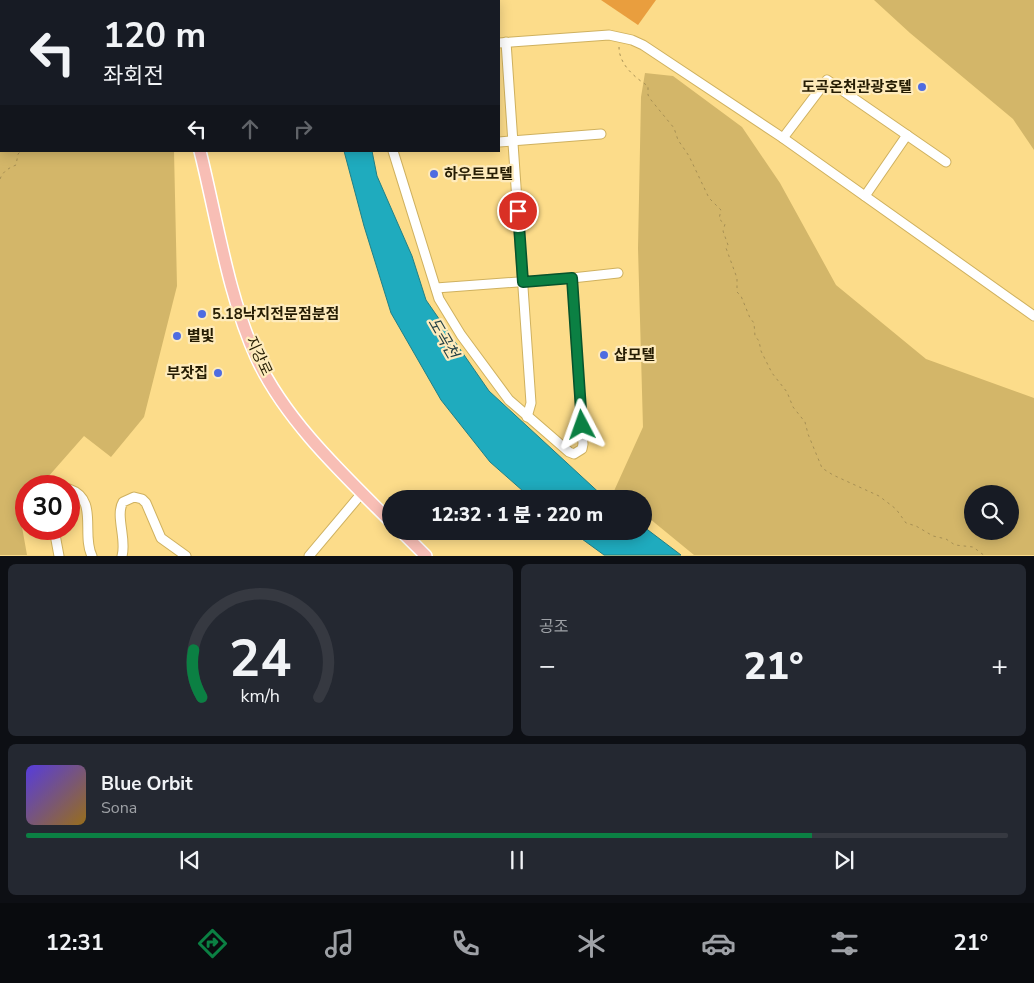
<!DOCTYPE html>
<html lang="ko">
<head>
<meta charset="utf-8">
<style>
  body { margin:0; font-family:"Nunito Sans","Noto Sans KR",sans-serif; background:#242831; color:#f1f3f6; height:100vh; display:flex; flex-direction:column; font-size:19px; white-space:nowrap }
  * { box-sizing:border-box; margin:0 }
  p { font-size:16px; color:#9ea1a6 }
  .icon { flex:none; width:28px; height:28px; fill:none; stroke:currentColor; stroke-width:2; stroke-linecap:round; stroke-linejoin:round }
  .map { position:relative; height:556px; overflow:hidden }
  .side { display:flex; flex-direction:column; gap:8px; padding:8px; background:#0d0f14; flex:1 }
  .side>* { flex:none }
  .top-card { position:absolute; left:0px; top:0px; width:500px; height:152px; box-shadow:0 2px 12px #0003; background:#171b24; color:#f1f3f6; overflow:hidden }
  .tools { position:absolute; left:964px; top:485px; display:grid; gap:10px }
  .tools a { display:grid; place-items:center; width:55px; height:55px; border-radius:50%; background:#171b24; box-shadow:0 2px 12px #0003; font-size:25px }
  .speed { position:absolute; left:15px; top:475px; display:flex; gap:10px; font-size:25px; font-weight:700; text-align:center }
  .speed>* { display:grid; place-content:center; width:65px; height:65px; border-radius:50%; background:#171b24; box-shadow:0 2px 12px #0003; line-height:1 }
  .speed .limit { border:8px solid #d22; background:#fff; color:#111 }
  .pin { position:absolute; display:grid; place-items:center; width:42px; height:42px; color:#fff; margin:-21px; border:2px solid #fff; border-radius:50%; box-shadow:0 1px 5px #0007 }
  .me { position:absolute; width:55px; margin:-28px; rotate:356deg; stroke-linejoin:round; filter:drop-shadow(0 0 4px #0008) }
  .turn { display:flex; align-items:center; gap:18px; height:105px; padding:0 20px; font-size:22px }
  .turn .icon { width:65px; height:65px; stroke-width:2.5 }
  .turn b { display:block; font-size:35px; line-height:42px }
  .lanes { display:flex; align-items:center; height:48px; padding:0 20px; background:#0003; justify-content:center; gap:25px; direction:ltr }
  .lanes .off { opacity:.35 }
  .big { font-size:38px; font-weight:800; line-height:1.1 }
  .side .tile { flex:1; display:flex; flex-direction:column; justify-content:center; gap:8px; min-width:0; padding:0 18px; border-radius:8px; background:#242831 }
  .side .dial { align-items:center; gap:0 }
  .dial svg { height:130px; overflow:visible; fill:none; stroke:#363941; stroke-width:7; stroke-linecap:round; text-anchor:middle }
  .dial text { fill:#f1f3f6; stroke:none }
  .song { display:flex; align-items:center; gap:15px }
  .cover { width:60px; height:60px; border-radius:8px; background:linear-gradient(135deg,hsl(250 70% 55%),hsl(40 70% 35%)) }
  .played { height:5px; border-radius:2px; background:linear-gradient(90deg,#0b8043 80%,#363941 80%) }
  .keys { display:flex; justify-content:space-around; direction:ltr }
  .heat { display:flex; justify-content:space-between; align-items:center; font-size:28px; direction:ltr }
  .side .tiles { flex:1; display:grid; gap:8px; grid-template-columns:1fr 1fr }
  .tile:last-child { grid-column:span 2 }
  .trip { position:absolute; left:382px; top:490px; width:270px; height:50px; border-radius:25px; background:#171b24; box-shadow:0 2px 12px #0003; font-weight:800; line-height:50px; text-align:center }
  .menu { display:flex; height:80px; justify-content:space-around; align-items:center; background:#090b0e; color:#9ea1a6 }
  .menu .icon { width:35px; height:35px }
  .menu .active { color:#0b8043 }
  .menu b { font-size:22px; color:#f1f3f6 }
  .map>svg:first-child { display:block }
  .green { fill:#d3b669; fill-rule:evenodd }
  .water { fill:#1fabbe; stroke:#218086 }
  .building { fill:#e99e3e }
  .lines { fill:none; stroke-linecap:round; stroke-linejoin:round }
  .minor-casing { stroke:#cfb15f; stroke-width:11 }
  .major-casing { stroke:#fff; stroke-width:14 }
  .path { stroke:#a68f54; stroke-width:1; stroke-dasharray:2.5 4; stroke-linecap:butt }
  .minor { stroke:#fff; stroke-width:9 }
  .major { stroke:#f8beb5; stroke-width:11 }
  .route-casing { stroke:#07532c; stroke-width:12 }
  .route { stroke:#0b8043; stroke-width:9 }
  .poi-dot { fill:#4f6ce1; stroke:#feebbc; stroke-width:2 }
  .labels { text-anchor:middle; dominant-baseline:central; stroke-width:4.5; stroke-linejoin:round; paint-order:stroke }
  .poi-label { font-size:15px; font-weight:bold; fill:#251c03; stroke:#feebbc; text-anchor:start }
  .street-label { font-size:15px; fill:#251c03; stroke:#feebbc }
  .water-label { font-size:16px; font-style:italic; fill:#264145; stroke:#feebbc }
</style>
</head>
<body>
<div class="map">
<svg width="1034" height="556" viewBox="0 0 1034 556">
  <rect width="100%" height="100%" fill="#fcdc8a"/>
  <g class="green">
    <path d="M0 0 157 1H1V151H174L177 286 144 417 111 457 84 436 40 486H26V501L19 510 27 555H0Z"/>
    <path d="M874 0H1034V150L1013 119 910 33Z"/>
    <path d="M645 73 673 76 742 127 780 183 836 285 926 359 1034 398V555H694L644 514V499H624L614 491 643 427 638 248 641 97ZM972 494H1010V531H972Z"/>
  </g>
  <g class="water">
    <path d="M344 151H372L377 176 412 256 426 300 489 391 606 499H532L490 462 441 400 391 313 364 226Z"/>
    <path d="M644 527 681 555H604L571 531H644Z"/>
  </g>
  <path class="building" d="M601 0H656L638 25Z"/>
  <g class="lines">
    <defs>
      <g id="minor">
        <path d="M376 0V1"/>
        <path d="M438 0V1"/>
        <path d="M506 42 531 403 527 417"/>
        <path d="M499 43 609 35 632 40 643 45 783 138 1034 316"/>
        <path d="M783 138 827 80 946 162"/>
        <path d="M499 142 601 134"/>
        <path d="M393 151 439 299 461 335 509 400 569 452 574 454 582 449 583 444 572 278"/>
        <path d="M865 196 907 135"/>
        <path d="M436 288 572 278 618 273"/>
        <path d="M69 489C99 499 81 534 92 556"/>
        <path d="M54 529 59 556"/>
        <path d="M122 556C127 540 115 515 123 502L134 497 142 499 146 503 161 538 186 556"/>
        <path d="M309 556 362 493"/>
      </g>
      <g id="major">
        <path d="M175 0V1"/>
        <path d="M200 151C217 219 228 296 257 359 286 421 343 474 391 522"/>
        <path d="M401 531 426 556"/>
      </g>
    </defs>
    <use href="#minor" class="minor-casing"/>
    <use href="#major" class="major-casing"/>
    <g class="path">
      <path d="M39 1V0"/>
      <path d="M619 47C619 64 634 77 648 86V95L651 100 674 128 678 140 689 156 709 198 721 210 719 219 725 224 723 231 728 245 726 248 737 278V292L741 296 750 318 754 323 755 336 759 341 761 351 772 373 787 392 793 407 805 422 808 434 822 468 833 475 879 496 896 509 906 523 916 526 933 536 946 539 955 545 973 547 985 556"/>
      <path d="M0 179C3 171 9 168 16 165L18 154 21 151"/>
    </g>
    <use href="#minor" class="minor"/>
    <use href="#major" class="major"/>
  </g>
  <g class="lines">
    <defs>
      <path id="route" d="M518 211 523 282 572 278 582 425"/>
    </defs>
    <use href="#route" class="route-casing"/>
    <use href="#route" class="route"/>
  </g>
  <g class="poi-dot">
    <circle cx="922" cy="87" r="5"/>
    <circle cx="434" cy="174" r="5"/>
    <circle cx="202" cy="314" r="5"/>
    <circle cx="177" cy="336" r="5"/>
    <circle cx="604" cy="355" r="5"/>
    <circle cx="218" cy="373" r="5"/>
  </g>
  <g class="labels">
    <g class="poi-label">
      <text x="912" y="87" text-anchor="end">도곡온천관광호텔</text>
      <text x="444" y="174">하우트모텔</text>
      <text x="212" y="314">5.18낙지전문점분점</text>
      <text x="187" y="336">별빛</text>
      <text x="614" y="355">샵모텔</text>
      <text x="208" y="373" text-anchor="end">부잣집</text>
    </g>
    <g class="street-label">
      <text transform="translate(259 356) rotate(65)">지강로</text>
    </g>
    <g class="water-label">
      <text transform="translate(443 338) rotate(60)">도곡천</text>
    </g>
  </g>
</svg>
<div class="tools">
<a><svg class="icon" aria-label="search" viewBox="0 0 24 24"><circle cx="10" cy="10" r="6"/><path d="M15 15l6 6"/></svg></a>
</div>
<div class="speed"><div class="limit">30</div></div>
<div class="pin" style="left:518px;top:211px;background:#d93025"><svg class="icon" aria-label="arrive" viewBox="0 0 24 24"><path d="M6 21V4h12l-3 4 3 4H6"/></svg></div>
<svg class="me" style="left:582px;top:425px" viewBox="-20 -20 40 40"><path d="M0-17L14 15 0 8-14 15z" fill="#0b8043" stroke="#fff" stroke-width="4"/></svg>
<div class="trip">12:32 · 1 분 · 220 m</div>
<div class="top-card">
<div class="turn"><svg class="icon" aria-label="left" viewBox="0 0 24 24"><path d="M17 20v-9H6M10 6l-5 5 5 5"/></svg><div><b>120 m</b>좌회전</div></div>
<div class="lanes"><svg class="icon" aria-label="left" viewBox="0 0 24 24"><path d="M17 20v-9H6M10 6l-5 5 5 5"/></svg><svg class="icon off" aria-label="ahead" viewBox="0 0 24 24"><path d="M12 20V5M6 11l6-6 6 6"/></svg><svg class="icon off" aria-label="right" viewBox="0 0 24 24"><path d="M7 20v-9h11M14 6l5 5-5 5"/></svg></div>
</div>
</div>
<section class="side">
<div class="tiles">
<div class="tile dial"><svg viewBox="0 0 100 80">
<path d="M14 69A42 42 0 1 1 86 69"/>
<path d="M14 69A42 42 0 0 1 9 40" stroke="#0b8043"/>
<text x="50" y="56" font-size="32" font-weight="700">24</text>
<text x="50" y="72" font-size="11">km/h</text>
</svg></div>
<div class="tile"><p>공조</p>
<div class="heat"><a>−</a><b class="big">21°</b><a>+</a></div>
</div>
<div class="tile">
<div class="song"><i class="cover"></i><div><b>Blue Orbit</b><p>Sona</p></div></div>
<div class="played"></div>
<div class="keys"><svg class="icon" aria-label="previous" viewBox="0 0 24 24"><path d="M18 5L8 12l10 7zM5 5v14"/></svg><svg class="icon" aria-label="pause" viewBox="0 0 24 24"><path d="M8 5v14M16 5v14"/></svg><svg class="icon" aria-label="next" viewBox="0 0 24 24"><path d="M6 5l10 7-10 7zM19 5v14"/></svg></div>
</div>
</div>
</section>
<nav class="menu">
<b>12:31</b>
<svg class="icon active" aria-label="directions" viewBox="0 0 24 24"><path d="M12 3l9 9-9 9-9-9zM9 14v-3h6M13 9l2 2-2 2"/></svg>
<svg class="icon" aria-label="music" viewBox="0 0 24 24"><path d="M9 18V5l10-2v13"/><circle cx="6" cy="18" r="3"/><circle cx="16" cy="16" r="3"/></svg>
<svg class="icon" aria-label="phone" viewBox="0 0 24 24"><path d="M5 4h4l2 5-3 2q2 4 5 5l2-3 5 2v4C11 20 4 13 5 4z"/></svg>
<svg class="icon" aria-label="climate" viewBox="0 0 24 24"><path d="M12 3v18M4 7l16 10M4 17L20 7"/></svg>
<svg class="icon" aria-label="car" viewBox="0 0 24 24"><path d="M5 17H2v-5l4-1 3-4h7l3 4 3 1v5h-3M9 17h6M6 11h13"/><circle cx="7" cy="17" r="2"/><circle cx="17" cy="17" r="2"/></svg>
<svg class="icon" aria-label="filters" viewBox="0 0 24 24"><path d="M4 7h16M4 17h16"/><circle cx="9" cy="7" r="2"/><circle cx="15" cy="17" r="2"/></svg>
<b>21°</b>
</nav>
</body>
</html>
